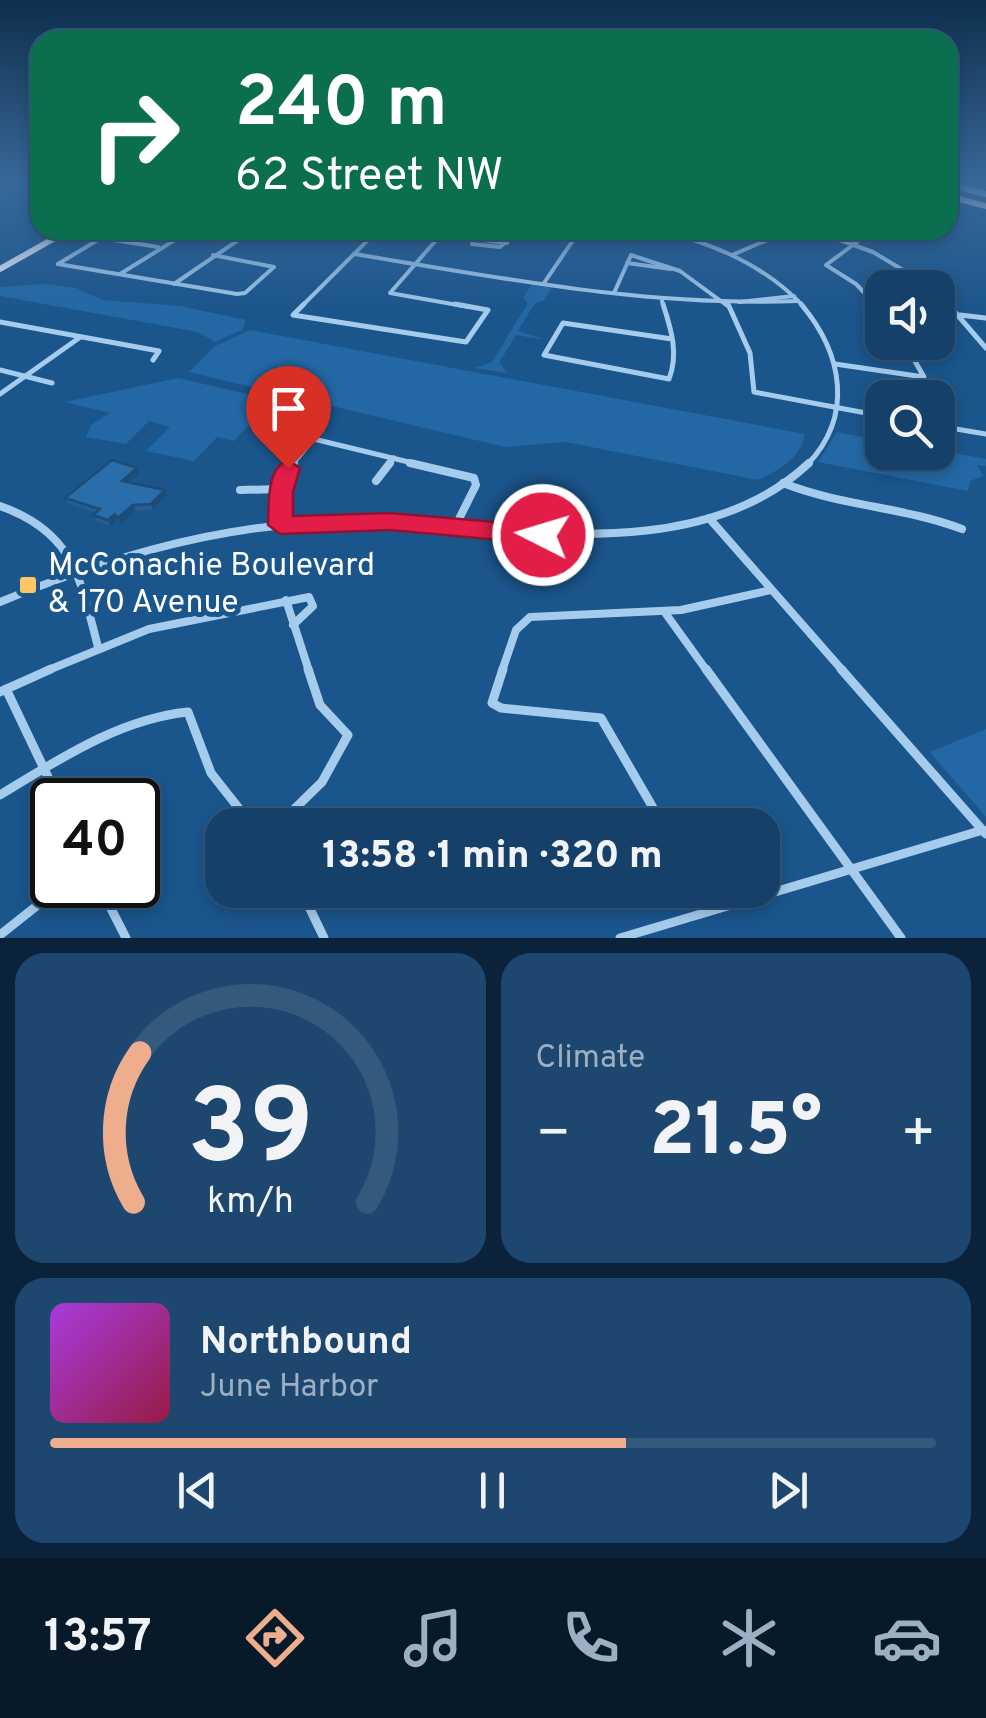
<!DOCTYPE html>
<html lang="en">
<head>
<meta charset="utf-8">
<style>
  body { margin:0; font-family:Overpass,sans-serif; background:#1d476f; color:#f1f3f6; height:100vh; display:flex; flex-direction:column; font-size:38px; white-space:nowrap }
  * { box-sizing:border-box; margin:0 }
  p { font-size:32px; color:#9dafc0 }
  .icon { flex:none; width:55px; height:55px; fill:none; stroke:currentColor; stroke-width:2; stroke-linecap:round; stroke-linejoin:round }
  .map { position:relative; height:938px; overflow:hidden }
  .details { display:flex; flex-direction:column; gap:15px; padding:15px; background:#0b233a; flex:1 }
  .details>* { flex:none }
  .guide { position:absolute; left:30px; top:30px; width:928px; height:210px; border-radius:30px; box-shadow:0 5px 15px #0003,0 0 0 2px #33597d; background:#0b6e4f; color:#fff; overflow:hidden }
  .controls { position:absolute; left:865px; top:270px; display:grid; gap:20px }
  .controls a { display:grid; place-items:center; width:90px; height:90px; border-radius:20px; background:#144069; box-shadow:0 5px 15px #0003,0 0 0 2px #33597d; font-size:50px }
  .speed { position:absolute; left:30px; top:778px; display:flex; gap:20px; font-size:50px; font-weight:700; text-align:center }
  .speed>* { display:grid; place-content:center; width:130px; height:130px; border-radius:50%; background:#144069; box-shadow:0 5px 15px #0003,0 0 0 2px #33597d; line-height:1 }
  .speed .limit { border:5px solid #111; border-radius:15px; background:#fff; color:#111 }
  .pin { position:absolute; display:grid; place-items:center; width:85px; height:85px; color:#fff; margin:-102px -42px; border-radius:50% 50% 50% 0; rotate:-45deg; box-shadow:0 0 10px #0007 }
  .pin .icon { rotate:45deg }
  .me { position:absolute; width:110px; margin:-55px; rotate:275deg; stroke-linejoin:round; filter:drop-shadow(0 0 8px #0008) }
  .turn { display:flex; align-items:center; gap:35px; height:210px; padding:0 40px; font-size:45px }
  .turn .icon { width:130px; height:130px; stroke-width:2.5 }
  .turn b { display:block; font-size:70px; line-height:85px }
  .big { font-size:75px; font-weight:800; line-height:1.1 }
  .details .widget { flex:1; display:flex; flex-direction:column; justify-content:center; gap:15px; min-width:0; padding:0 35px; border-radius:30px; background:#1d476f }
  .details .dial { align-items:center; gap:0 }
  .dial svg { height:260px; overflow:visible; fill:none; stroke:#33597d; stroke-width:7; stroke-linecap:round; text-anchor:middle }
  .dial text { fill:#f1f3f6; stroke:none }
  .song { display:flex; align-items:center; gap:30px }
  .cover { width:120px; height:120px; border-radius:15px; background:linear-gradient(135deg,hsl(280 70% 55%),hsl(340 70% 35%)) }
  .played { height:10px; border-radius:5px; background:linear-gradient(90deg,#eead8d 65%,#33597d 65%) }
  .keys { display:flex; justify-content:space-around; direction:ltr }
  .heat { display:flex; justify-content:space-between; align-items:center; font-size:55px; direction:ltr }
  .details .tiles { flex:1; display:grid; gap:15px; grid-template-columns:1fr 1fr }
  .widget:last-child { grid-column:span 2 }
  .trip { position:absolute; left:205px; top:808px; width:575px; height:100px; border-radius:30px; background:#144069; box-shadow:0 5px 15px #0003,0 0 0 2px #33597d; font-weight:800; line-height:100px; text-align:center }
  .tab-bar { display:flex; height:160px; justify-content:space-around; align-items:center; background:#081a2a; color:#9dafc0 }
  .tab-bar .icon { width:70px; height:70px }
  .tab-bar .on { color:#eead8d }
  .tab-bar b { font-size:45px; color:#f1f3f6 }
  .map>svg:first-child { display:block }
  .green { fill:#2368a5 }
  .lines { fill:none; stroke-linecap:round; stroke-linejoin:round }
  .minor-far3 { stroke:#a6cced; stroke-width:4 }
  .minor-far2 { stroke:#a6cced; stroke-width:5 }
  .minor-far1 { stroke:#a6cced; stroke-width:8 }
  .minor { stroke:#a6cced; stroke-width:9 }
  .major { stroke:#edf5ff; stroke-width:6 }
  .highway { stroke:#fff; stroke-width:6 }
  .wall { fill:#235e92 }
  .shaded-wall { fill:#1d4c77 }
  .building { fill:#296daa; stroke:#1d4c77; stroke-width:2.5 }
  .route { fill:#e11d48; stroke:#92132f; stroke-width:2.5 }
  .poi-dot { fill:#ffc663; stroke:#1a558c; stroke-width:4 }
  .labels { text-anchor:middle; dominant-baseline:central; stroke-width:10; stroke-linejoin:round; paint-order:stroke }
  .poi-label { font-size:32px; fill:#fff; stroke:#1a558c; text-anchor:start }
</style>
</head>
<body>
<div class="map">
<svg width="986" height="938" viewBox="0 0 986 938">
  <rect width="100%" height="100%" fill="#1a558c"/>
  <g class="green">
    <path d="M46 284 76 288 103 300 180 306 246 320 242 330 215 342 198 332 0 296V287Z"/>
    <path d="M532 284 552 287 543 301 535 303 518 331 546 340 516 335 499 363 508 373 475 368 492 362 528 303 523 298Z"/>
    <path d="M250 330 805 434C800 459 779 470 758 480L566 442 505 447 189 372 215 346Z"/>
    <path d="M178 378 272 400 234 441 217 437 194 461 146 451 170 427 149 421 126 444 86 437 91 425 110 413 65 402Z"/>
    <path d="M837 432 882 441V452L938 450 986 459V466L977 465 983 476 970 481 968 491 818 462Z"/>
    <path d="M986 729V817L930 752Z"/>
  </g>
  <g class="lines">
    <g class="minor-far3">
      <path d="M445 230 390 293 469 307"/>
      <path d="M659 230C714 244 765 265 804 307"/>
      <path d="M812 230 873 252 933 288"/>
      <path d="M873 230 826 265 856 284 878 307"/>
      <path d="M444 231 460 234"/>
      <path d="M252 232 303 240 319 230"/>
      <path d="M467 235 512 237 500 247 472 244 475 236"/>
      <path d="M474 239 507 243"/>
      <path d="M354 254C502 278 647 307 798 301"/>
      <path d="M732 255 791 230"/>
      <path d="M627 263 671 269"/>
      <path d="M58 264 237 294 245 293 274 267 213 255"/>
      <path d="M58 264 101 238 158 247"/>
      <path d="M120 274 191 230"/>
      <path d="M544 283 580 230"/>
      <path d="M174 284 253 230"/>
      <path d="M938 292 951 307"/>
      <path d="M614 293 631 255 680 271 729 307"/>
      <path d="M662 301 664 307"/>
      <path d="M739 302 794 296"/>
      <path d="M301 307 378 230"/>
    </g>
    <g class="minor-far2">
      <path d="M304 304 293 315 466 342 488 310 455 304"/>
      <path d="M663 304C671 329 679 353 669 379L544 355 563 323 672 339"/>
      <path d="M728 304 750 353 754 392 882 416"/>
      <path d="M801 304C843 354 854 416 807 465"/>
      <path d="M875 304 882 311"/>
      <path d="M948 304 986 348"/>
      <path d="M960 315 986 318"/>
      <path d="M0 322 159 351 153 360"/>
      <path d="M835 364 924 377 904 342"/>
      <path d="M0 370 52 383"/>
      <path d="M0 394 79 338"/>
      <path d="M938 426 986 434"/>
      <path d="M289 433 421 465"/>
      <path d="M292 465 314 438"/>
      <path d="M388 465 394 458"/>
    </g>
    <g class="minor-far1">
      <path d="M410 463 474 478 476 485 455 527"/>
      <path d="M376 481 390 463"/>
      <path d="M783 483C841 506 904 507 962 529"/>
      <path d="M240 490 281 489"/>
      <path d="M0 506C74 532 80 578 98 647"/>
      <path d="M709 518 843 671"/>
      <path d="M280 525 285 474 294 463"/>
      <path d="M286 600 309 671"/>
      <path d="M0 602C99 561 201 530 308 523 464 513 682 582 809 463"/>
      <path d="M666 614 707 671"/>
      <path d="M46 671 149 629 309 597 313 606 293 625"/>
      <path d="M502 671 516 630 530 617 681 610 771 590"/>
    </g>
    <g class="minor">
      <path d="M503 669 492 703 501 708 601 718 663 825"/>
      <path d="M706 669 901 938"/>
      <path d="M841 669 986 834"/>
      <path d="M6 689 59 800"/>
      <path d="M0 692 51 669"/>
      <path d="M0 795C58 760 119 719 188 712L211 773 252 825"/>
      <path d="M278 825 322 782 348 735 320 705 308 669"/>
      <path d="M99 885 126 938"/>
      <path d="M301 890 324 938"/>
      <path d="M700 890 711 910"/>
      <path d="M0 935 63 885"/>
      <path d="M620 938 983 830"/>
    </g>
    <path class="major" d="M0 269 69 230"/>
    <g class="highway">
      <path d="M948 184 986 194"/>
      <path d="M948 196 986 206"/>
    </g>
  </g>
  <path class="wall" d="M137 468 139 474 130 483 167 496 153 510 135 511 120 525 117 520 110 526 96 521 93 515 96 513 68 504 65 498Z"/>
  <g class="shaded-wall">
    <path d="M137 468 139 474 124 487 122 481Z"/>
    <path d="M165 490 167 496 153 510 151 504Z"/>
    <path d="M133 505 135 511 120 525 118 518Z"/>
    <path d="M115 514 117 520 110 526 108 520Z"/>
  </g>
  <path class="building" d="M112 460 137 468 122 481 165 490 151 504 133 505 118 518 115 514 108 520 93 515 100 509 65 498Z"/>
  <linearGradient id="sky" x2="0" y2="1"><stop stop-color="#0e2f4d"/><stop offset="0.58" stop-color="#386899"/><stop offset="1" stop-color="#386899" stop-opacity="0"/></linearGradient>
  <rect width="986" height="315" fill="url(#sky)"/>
  <path class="route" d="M288 460 300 468 293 492V516L390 513 543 526 555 535 543 544 390 530 280 534 268 525C269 505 266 468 288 460Z"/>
  <rect class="poi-dot" x="18" y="575" width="20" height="20" rx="5"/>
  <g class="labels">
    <g class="poi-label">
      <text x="48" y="567">McConachie Boulevard<tspan x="48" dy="37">&amp; 170 Avenue</tspan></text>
    </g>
  </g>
</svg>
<div class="controls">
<a><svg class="icon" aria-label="sound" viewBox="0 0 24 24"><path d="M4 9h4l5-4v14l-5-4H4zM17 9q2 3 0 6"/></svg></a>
<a><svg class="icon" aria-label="search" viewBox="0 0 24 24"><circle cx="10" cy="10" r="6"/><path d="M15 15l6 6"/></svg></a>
</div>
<div class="speed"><div class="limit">40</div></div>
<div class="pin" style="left:288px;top:468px;background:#d93025"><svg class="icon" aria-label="arrive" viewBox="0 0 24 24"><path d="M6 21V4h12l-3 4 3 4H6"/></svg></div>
<svg class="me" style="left:543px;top:535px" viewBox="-20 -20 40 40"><circle r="17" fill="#e11d48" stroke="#fff" stroke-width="3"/><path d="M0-11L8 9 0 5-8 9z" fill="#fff"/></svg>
<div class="trip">13:58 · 1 min · 320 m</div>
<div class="guide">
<div class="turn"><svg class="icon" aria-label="right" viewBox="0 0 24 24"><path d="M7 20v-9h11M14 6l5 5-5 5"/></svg><div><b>240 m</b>62 Street NW</div></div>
</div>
</div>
<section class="details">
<div class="tiles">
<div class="widget dial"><svg viewBox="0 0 100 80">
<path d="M14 69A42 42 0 1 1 86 69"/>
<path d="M14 69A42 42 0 0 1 16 23" stroke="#eead8d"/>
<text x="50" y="56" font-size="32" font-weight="700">39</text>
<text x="50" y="72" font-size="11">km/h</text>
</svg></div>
<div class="widget"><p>Climate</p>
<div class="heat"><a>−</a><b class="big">21.5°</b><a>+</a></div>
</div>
<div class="widget">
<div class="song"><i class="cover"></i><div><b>Northbound</b><p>June Harbor</p></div></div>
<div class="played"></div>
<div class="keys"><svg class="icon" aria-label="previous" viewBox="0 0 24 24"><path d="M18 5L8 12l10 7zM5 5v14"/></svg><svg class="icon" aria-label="pause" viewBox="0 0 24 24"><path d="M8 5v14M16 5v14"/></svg><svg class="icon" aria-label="next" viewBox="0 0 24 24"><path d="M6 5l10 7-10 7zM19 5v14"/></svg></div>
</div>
</div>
</section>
<nav class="tab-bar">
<b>13:57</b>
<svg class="icon on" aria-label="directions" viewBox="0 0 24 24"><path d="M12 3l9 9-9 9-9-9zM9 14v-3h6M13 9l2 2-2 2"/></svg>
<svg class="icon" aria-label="music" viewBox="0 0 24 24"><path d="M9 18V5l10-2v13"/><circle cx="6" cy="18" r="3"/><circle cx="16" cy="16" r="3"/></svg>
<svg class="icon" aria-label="phone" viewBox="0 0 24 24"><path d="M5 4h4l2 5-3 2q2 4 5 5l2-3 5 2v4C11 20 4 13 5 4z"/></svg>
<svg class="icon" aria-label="climate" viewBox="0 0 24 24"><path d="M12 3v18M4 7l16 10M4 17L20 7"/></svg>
<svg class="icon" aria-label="car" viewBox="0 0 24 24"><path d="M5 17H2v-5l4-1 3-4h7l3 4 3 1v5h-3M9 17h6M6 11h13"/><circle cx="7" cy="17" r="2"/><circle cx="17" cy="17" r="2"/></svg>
</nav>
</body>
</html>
